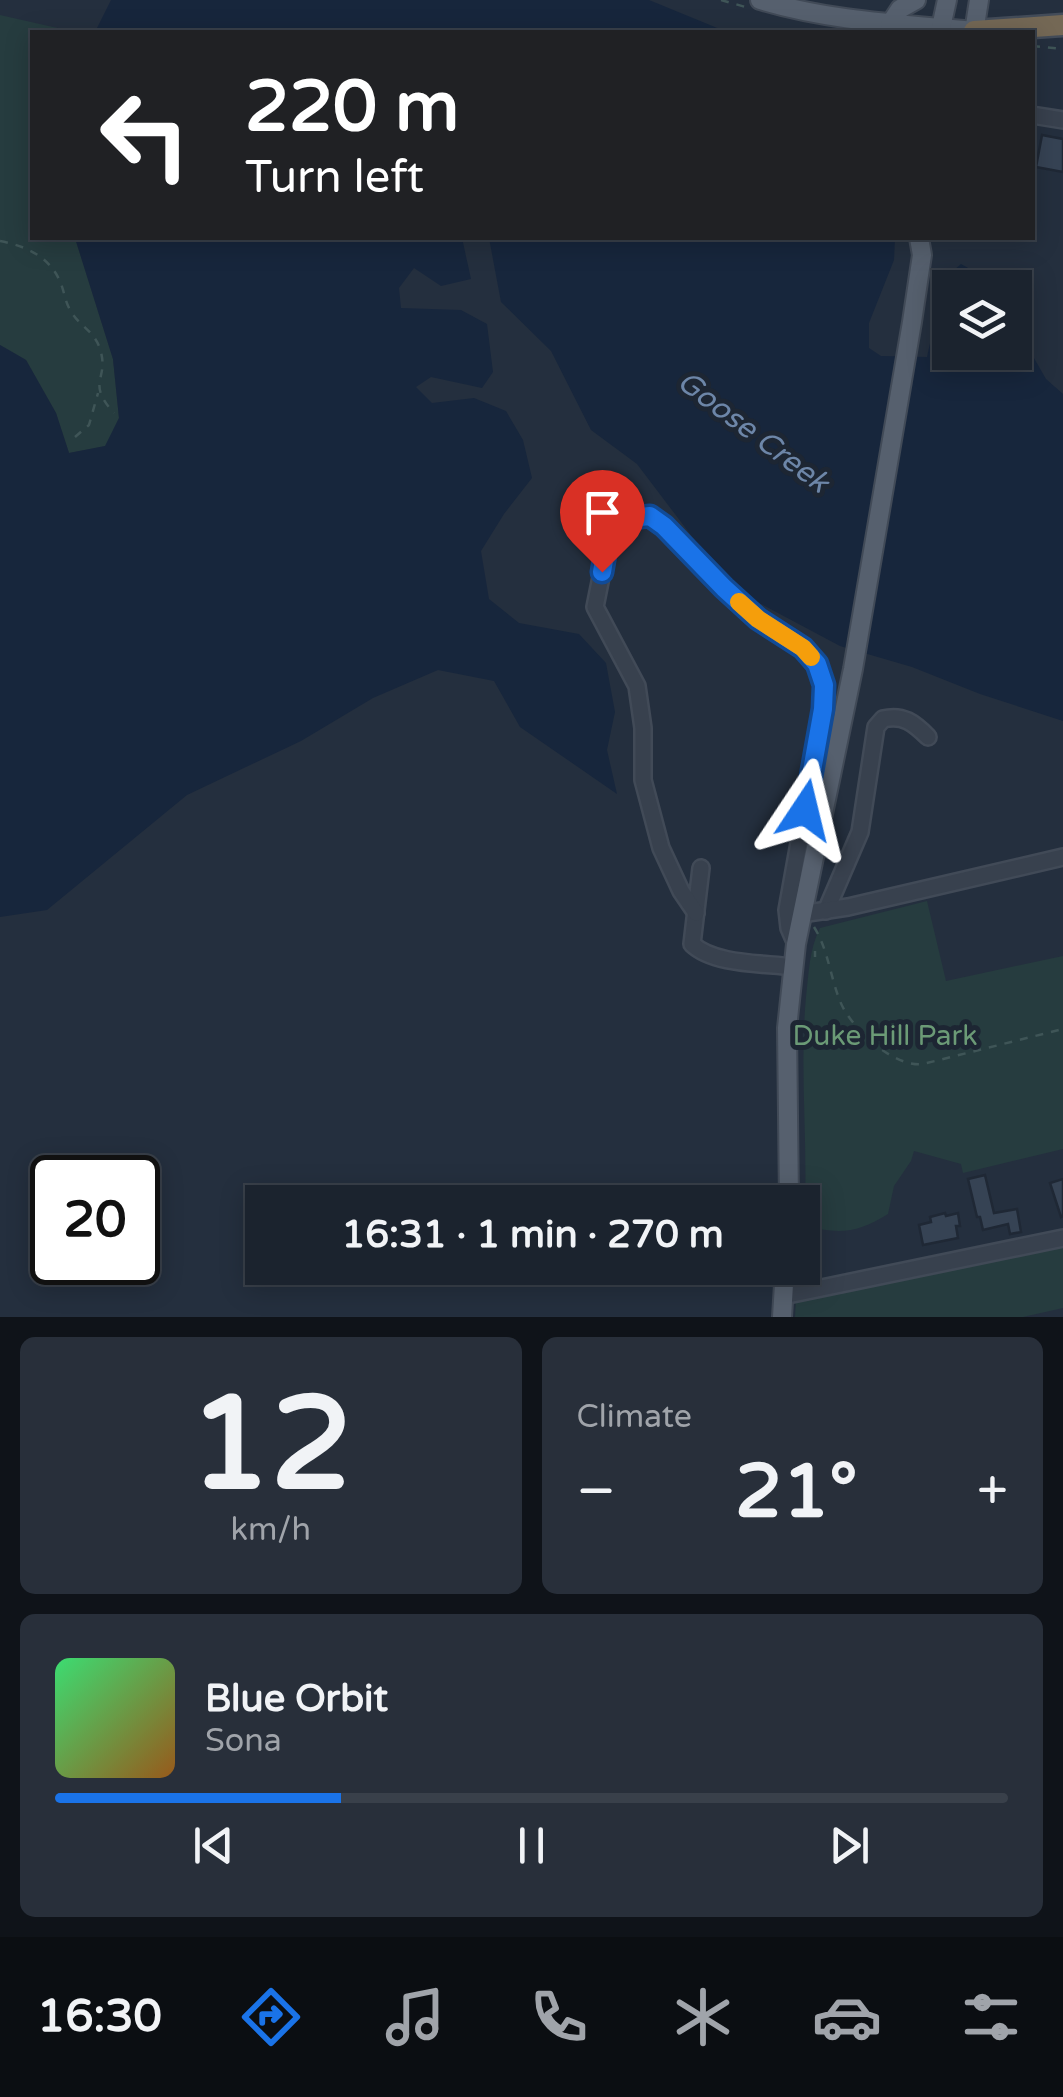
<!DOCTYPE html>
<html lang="en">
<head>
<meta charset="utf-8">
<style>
  body { margin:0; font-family:"Varela Round",sans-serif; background:#282f3a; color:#f1f3f6; height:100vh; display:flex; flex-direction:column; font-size:38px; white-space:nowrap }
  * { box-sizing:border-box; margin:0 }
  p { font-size:32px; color:#a0a4aa }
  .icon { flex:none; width:55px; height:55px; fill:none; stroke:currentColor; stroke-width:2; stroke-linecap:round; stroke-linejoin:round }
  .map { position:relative; height:1317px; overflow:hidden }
  .sheet { display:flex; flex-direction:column; gap:20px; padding:20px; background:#0f1319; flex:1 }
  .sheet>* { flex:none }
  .top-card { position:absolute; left:30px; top:30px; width:1005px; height:210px; border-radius:0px; box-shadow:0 5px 25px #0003,0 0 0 2px #39404a; background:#202124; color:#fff; overflow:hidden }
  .tools { position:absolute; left:932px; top:270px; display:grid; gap:20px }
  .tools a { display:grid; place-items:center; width:100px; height:100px; border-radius:0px; background:#1b232e; box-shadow:0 5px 25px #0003,0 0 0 2px #39404a; font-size:50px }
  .speed { position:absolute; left:30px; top:1155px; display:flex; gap:20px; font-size:50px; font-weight:700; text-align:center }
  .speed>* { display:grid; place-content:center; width:130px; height:130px; border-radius:50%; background:#1b232e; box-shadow:0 5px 25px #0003,0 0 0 2px #39404a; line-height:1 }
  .speed .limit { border:5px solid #111; border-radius:15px; background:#fff; color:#111 }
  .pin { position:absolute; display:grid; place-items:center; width:85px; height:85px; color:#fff; margin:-102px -42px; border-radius:50% 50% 50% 0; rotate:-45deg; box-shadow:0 0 10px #0007 }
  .pin .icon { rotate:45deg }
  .me { position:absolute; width:110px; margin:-55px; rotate:10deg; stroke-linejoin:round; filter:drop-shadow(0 0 8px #0008) }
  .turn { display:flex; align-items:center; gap:35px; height:210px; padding:0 50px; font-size:45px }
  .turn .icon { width:130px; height:130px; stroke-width:2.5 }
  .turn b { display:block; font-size:70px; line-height:85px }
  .big { font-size:75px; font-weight:700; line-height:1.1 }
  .sheet .widget { flex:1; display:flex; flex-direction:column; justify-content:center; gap:15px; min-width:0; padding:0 35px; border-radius:15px; background:#282f3a }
  .sheet .dial { align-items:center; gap:0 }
  .dial b { font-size:130px; line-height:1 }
  .song { display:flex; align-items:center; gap:30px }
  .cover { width:120px; height:120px; border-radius:15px; background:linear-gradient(135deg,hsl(140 70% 55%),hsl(30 70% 35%)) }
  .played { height:10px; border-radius:5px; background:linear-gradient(90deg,#1a73e8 30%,#39404a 30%) }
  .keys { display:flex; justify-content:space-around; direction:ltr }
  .heat { display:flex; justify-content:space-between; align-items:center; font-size:55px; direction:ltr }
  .sheet .tiles { flex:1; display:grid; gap:20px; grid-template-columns:1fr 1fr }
  .widget:last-child { grid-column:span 2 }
  .trip { position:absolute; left:245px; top:1185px; width:575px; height:100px; border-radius:0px; background:#1b232e; box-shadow:0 5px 25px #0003,0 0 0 2px #39404a; font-weight:700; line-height:100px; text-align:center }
  .tab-bar { display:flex; height:160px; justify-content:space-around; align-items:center; background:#0b0e12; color:#a0a4aa }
  .tab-bar .icon { width:70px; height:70px }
  .tab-bar .current { color:#1a73e8 }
  .tab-bar b { font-size:45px; color:#f1f3f6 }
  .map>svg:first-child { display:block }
  .green { fill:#263c3f }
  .water { fill:#17263c }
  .building { fill:#364354; stroke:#1f2835; stroke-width:2.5 }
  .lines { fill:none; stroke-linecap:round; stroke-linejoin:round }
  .minor-casing { stroke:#414a57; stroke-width:20 }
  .major-casing { stroke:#414a57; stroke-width:22 }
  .highway-casing { stroke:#434c59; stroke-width:25 }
  .path { stroke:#3f5557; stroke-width:2.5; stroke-dasharray:8 8; stroke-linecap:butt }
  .minor { stroke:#38414e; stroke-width:15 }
  .major { stroke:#56606e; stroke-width:18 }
  .highway { stroke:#746855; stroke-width:20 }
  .route-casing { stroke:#114b97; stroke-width:25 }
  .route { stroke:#1a73e8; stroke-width:18 }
  .slow { stroke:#f59e0b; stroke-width:18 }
  .labels { text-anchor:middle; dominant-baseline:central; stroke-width:10; stroke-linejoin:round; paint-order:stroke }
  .park-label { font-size:28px; fill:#6b9a76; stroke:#1d2633 }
  .water-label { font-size:30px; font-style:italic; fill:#6d86a8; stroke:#1d2633 }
</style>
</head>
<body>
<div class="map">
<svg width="1063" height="1317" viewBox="0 0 1063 1317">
  <rect width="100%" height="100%" fill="#242f3e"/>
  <g class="green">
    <path d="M0 15 75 32H32V238H75L113 359 119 418 106 446 69 453 56 413 26 360 0 345Z"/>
    <path d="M927 901 946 981 1063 956V1149L963 1173 961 1164 914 1151 911 1161 894 1186 888 1214C858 1233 838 1235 804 1225 809 1149 799 1073 806 997 809 972 809 950 820 928Z"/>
    <path d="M1063 1243V1308L1023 1317H795L796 1299Z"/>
  </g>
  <g class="water">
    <path d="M111 0H649L727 32H95Z"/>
    <path d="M75 238H462L471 279 441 286 414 268 399 288 401 308 461 310 487 324 493 372 482 388 431 377 416 387 432 403 474 398 506 411 523 440 532 478 504 514 481 551 489 599 519 623 579 634 606 663 615 712 607 750 617 794 520 727 494 681 438 670 373 698 301 741 187 795 47 910 0 917V345L26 360 56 413 69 453 105 446 119 418 113 359Z"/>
    <path d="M489 238H895L894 260 869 323V348L881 356 927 357 944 279 961 264 984 277 991 287 950 288V352H1015V325L1046 379 1063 394V721L980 694 912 667 840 646 731 588 637 464 591 430 551 351 501 302Z"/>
  </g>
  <g class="building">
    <path d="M1042 135 1063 139V172L1036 167Z"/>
    <path d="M985 1175 994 1213 1017 1209 1021 1232 1010 1234 1008 1224 983 1230 980 1217H977L968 1179Z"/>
    <path d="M1063 1179V1216L1061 1217 1050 1183Z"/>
    <path d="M945 1213 946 1216 958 1213 960 1226H956L958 1238 923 1245 919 1225 931 1222 930 1217Z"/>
  </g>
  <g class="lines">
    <defs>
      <g id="minor">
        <path d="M1032 115 1063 120"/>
        <path d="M701 868 692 944C714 965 763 963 793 967"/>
        <path d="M826 911 860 832 876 727 883 719C903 714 914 723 928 737"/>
        <path d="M696 913 681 891 661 848 643 780V728L637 686 595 607 609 537 630 517 650 516 665 526 724 589 758 619 803 648 817 664 824 685 823 709 787 910 789 928 796 944"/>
        <path d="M801 914 848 907 1063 857"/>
        <path d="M783 1296 1063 1238"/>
      </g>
      <g id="major">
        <path d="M760 0C829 21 902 24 974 31"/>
        <path d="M890 24 900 9 916 0"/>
        <path d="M940 32 947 0"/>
        <path d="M974 32 979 0"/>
        <path d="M789 1202 787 1028 796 944 853 669 912 322 922 255 919 238"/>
        <path d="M782 1317 785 1268"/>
      </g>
      <path id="highway" d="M974 31 1063 25"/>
    </defs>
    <use href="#minor" class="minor-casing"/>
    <use href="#major" class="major-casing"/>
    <use href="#highway" class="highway-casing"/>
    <g class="path">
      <path d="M721 0 749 8"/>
      <path d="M1032 46 1063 49"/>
      <path d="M0 241C26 246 51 257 61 284 65 294 65 303 72 313 80 326 95 332 100 349 110 380 85 381 114 413"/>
      <path d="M75 437 89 425 98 393"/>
      <path d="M814 927C828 949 830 976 840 1001 850 1027 893 1068 923 1064L1063 1029"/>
      <path d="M815 957V951"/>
    </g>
    <use href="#minor" class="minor"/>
    <use href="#major" class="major"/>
    <use href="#highway" class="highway"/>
  </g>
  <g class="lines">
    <defs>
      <path id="route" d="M602 572 608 537 630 518 650 516 664 526 724 588 758 619 803 648 817 664 824 685 823 709 805 810"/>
    </defs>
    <use href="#route" class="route-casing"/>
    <use href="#route" class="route"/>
    <path class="slow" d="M739 602 758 619 803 648 811 657"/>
  </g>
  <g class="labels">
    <g class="park-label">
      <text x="885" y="1036">Duke Hill Park</text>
    </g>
    <g class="water-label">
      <text transform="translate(753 432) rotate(37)">Goose Creek</text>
    </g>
  </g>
</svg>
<div class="tools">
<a><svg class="icon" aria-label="layers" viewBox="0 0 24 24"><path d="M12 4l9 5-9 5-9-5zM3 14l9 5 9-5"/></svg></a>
</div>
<div class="speed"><div class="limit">20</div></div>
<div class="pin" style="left:602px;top:572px;background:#d93025"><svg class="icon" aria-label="arrive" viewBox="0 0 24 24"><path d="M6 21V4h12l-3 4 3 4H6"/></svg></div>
<svg class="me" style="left:805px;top:810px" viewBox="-20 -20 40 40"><path d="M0-17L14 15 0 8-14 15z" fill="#1a73e8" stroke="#fff" stroke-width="4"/></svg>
<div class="trip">16:31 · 1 min · 270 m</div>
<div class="top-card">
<div class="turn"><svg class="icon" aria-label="left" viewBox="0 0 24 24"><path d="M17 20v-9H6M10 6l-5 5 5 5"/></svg><div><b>220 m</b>Turn left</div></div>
</div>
</div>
<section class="sheet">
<div class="tiles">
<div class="widget dial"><b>12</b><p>km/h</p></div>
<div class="widget"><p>Climate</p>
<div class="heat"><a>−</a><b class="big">21°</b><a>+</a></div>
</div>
<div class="widget">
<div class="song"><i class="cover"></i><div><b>Blue Orbit</b><p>Sona</p></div></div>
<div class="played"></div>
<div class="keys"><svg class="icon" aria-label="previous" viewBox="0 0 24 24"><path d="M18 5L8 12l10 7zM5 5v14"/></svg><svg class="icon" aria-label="pause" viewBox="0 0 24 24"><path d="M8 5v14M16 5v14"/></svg><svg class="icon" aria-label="next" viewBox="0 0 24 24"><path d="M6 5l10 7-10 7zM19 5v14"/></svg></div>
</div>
</div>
</section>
<nav class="tab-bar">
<b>16:30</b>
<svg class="icon current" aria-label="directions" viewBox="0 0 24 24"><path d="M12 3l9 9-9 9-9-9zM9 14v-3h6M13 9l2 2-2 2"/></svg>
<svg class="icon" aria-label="music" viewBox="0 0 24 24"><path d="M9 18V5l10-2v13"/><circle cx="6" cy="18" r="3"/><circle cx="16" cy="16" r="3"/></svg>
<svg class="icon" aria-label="phone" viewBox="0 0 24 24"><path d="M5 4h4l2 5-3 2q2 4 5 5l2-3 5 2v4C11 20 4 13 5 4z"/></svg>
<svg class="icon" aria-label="climate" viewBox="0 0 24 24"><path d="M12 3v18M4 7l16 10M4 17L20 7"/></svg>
<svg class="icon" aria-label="car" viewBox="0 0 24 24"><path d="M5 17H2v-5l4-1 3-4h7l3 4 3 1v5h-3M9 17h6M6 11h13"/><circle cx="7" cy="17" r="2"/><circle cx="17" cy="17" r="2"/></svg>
<svg class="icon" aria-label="filters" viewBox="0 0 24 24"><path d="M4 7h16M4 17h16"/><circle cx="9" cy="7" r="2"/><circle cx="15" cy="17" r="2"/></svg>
</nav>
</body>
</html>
